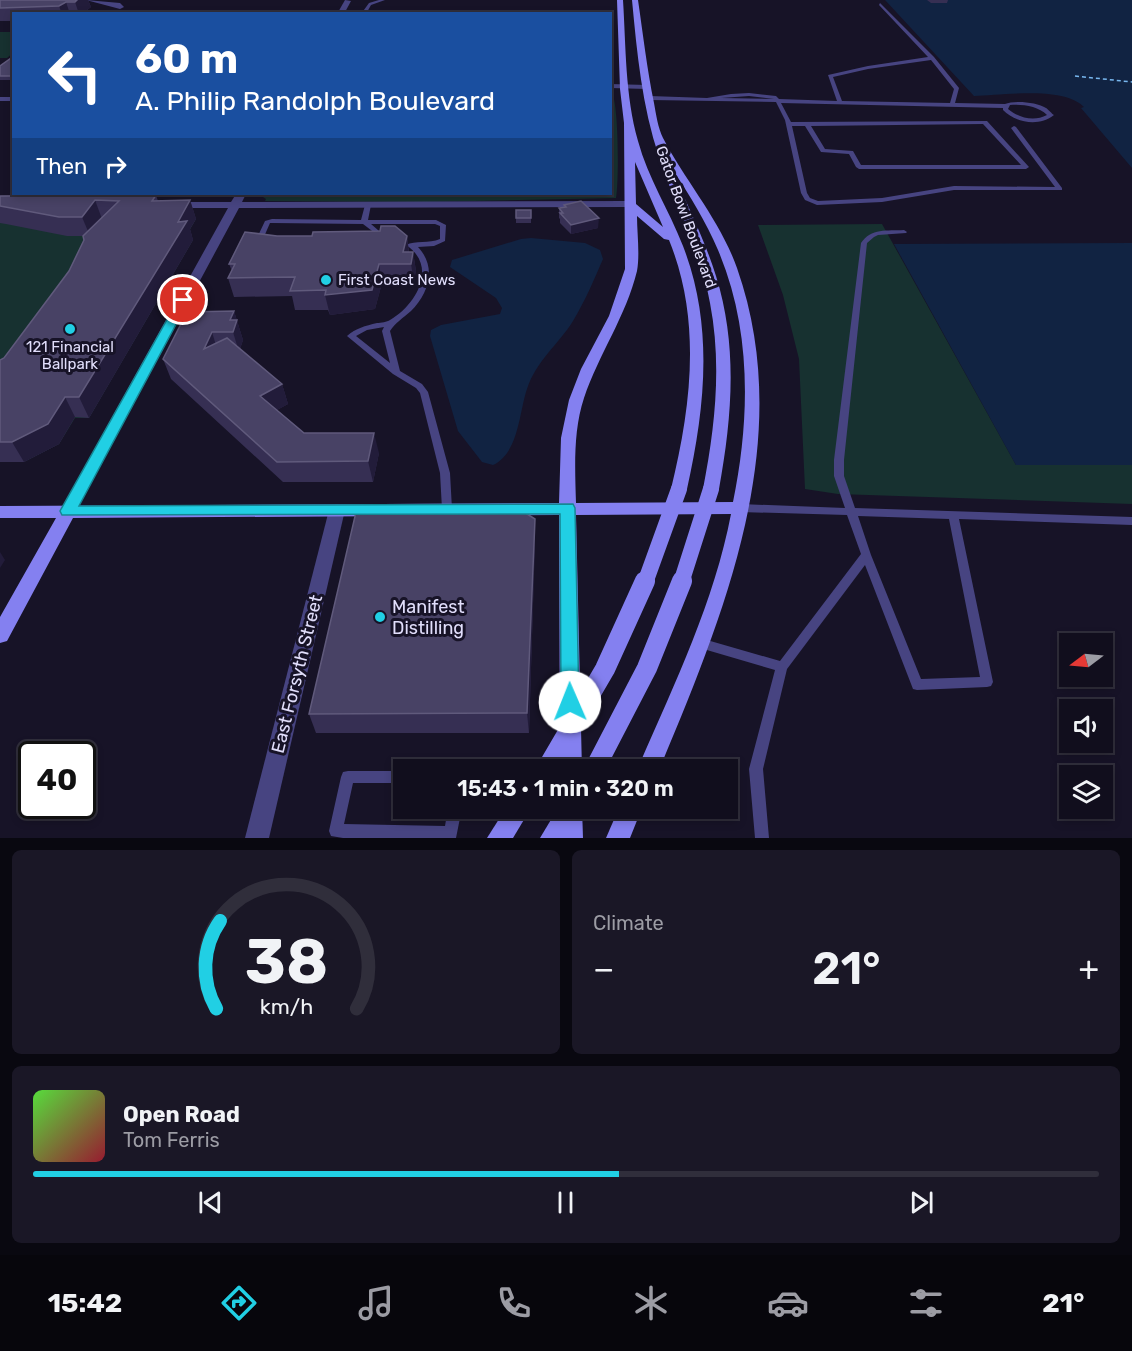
<!DOCTYPE html>
<html lang="en">
<head>
<meta charset="utf-8">
<style>
  body { margin:0; font-family:Rubik,sans-serif; background:#1a1726; color:#f1f3f6; height:100vh; display:flex; flex-direction:column; font-size:22px; white-space:nowrap }
  * { box-sizing:border-box; margin:0 }
  p { font-size:20px; color:#9c9ca4 }
  .icon { flex:none; width:33px; height:33px; fill:none; stroke:currentColor; stroke-width:2; stroke-linecap:round; stroke-linejoin:round }
  .map { position:relative; height:838px; overflow:hidden }
  .sheet { display:flex; flex-direction:column; gap:12px; padding:12px; background:#090810; flex:1 }
  .sheet>* { flex:none }
  .guide { position:absolute; left:12px; top:12px; width:600px; height:183px; border-radius:0px; box-shadow:0 3px 9px #0003,0 0 0 2px #302e3b; background:#1a4fa0; color:#fff; overflow:hidden }
  .needle { width:39px; rotate:254deg }
  .buttons { position:absolute; left:1059px; top:633px; display:grid; gap:12px }
  .buttons a { display:grid; place-items:center; width:54px; height:54px; border-radius:0px; background:#110e1d; box-shadow:0 3px 9px #0003,0 0 0 2px #302e3b; font-size:30px }
  .speed { position:absolute; left:18px; top:741px; display:flex; gap:12px; font-size:30px; font-weight:700; text-align:center }
  .speed>* { display:grid; place-content:center; width:78px; height:78px; border-radius:50%; background:#110e1d; box-shadow:0 3px 9px #0003,0 0 0 2px #302e3b; line-height:1 }
  .speed .limit { border:3px solid #111; border-radius:9px; background:#fff; color:#111 }
  .pin { position:absolute; display:grid; place-items:center; width:51px; height:51px; color:#fff; margin:-26px; border:3px solid #fff; border-radius:50%; box-shadow:0 2px 6px #0007 }
  .me { position:absolute; width:66px; margin:-33px; rotate:359deg; stroke-linejoin:round; filter:drop-shadow(0 0 4px #0008) }
  .turn { display:flex; align-items:center; gap:21px; height:126px; padding:0 24px; font-size:27px }
  .turn .icon { width:78px; height:78px; stroke-width:2.5 }
  .turn b { display:block; font-size:42px; line-height:51px }
  .then { display:flex; align-items:center; height:57px; padding:0 24px; background:#0003; gap:12px; font-size:22px }
  .big { font-size:45px; font-weight:600; line-height:1.1 }
  .sheet .tile { flex:1; display:flex; flex-direction:column; justify-content:center; gap:9px; min-width:0; padding:0 21px; border-radius:9px; background:#1a1726 }
  .sheet .dial { align-items:center; gap:0 }
  .dial svg { height:156px; overflow:visible; fill:none; stroke:#302e3b; stroke-width:7; stroke-linecap:round; text-anchor:middle }
  .dial text { fill:#f1f3f6; stroke:none }
  .song { display:flex; align-items:center; gap:18px }
  .cover { width:72px; height:72px; border-radius:9px; background:linear-gradient(135deg,hsl(110 70% 55%),hsl(350 70% 35%)) }
  .played { height:6px; border-radius:3px; background:linear-gradient(90deg,#21cfe4 55%,#302e3b 55%) }
  .keys { display:flex; justify-content:space-around; direction:ltr }
  .heat { display:flex; justify-content:space-between; align-items:center; font-size:33px; direction:ltr }
  .sheet .tiles { flex:1; display:grid; gap:12px; grid-template-columns:1fr 1fr }
  .tile:last-child { grid-column:span 2 }
  .trip { position:absolute; left:393px; top:759px; width:345px; height:60px; border-radius:0px; background:#110e1d; box-shadow:0 3px 9px #0003,0 0 0 2px #302e3b; font-weight:600; line-height:60px; text-align:center }
  .dock { display:flex; height:96px; justify-content:space-around; align-items:center; background:#07060c; color:#9c9ca4 }
  .dock .icon { width:42px; height:42px }
  .dock .selected { color:#21cfe4 }
  .dock b { font-size:27px; color:#f1f3f6 }
  .map>svg:first-child { display:block }
  .green { fill:#173130 }
  .water { fill:#112342 }
  .lines { fill:none; stroke-linecap:round; stroke-linejoin:round }
  .ferry { stroke:#78b7ef; stroke-width:1.5; stroke-dasharray:4 3; stroke-linecap:butt }
  .lane { fill:#474481; fill-rule:evenodd }
  .street { fill:#474481; fill-rule:evenodd }
  .secondary { fill:#8480f0; fill-rule:evenodd }
  .secondary-bridge-far1 { stroke:#8480f0; stroke-width:16 }
  .secondary-bridge { stroke:#8480f0; stroke-width:20 }
  .wall { fill:#362f53 }
  .shaded-wall { fill:#221c3a }
  .building { fill:#484265; stroke:#605a7c; stroke-width:1.5 }
  .route { fill:#21cfe4; stroke:#158794; stroke-width:1.5 }
  .poi-dot { fill:#21cfe4; stroke:#171327; stroke-width:2 }
  .labels { text-anchor:middle; dominant-baseline:central; stroke-width:6; stroke-linejoin:round; paint-order:stroke }
  .street-label { font-size:15px; fill:#e1defb; stroke:#171327 }
  .poi-label { font-size:15px; fill:#e1defb; stroke:#171327; text-anchor:start }
  .near-poi-label { font-size:18px; fill:#e1defb; stroke:#171327; text-anchor:start }
  .near-street-label { font-size:18px; fill:#e1defb; stroke:#171327 }
</style>
</head>
<body>
<div class="map">
<svg width="1132" height="838" viewBox="0 0 1132 838">
  <rect width="100%" height="100%" fill="#171327"/>
  <g class="green">
    <path d="M0 32H13V53L7 58H0Z"/>
    <path d="M611 90C619 101 619 182 616 198L427 202 265 201 266 199 263 197V194H610Z"/>
    <path d="M0 213 196 219 184 240H193L89 418H75L59 444 24 462H0Z"/>
    <path d="M882 224 1016 465H1132V504L838 494 805 489 799 359 783 295 758 225Z"/>
  </g>
  <g class="water">
    <path d="M885 0H1132V168L1081 108 1084 107C1064 86 1003 95 974 96Z"/>
    <path d="M531 238 585 243 600 250 603 259C594 280 585 301 573 321 558 345 536 361 527 389 519 412 519 453 493 465L482 462 458 431 430 336 431 330 441 325 500 314 502 308 496 298 450 267 452 260 521 239Z"/>
    <path d="M1132 243V465H1016L894 244Z"/>
  </g>
  <g class="lines">
    <path class="ferry" d="M1075 76 1132 82"/>
    <g class="lane">
      <path d="M379 0H385L371 5 366 14H361L369 3Z"/>
      <path d="M880 3 934 57 959 88 955 103 1005 104C1014 100 1037 102 1046 108 1048 109 1052 114 1054 115 1039 127 1016 123 1003 110V108L781 103 791 122 987 121 1029 167 1026 169H859L856 167 849 154 821 152 805 126H792L807 193 810 198 818 201 882 198 954 186 1055 187 1011 128 1014 126 1016 127 1062 188V190H954L882 202 817 205 805 200 801 193 785 120 776 102 650 100 647 98 650 96 707 98 731 94 749 93 776 96 779 99 837 101 828 75 868 66 928 57 879 5ZM931 60 954 89 950 103 842 101 833 77 868 69ZM749 96 774 99 721 98ZM1010 105C1023 104 1038 106 1047 115 1034 122 1019 118 1008 109ZM983 124 1021 165H861L853 151 825 149 811 126Z"/>
      <path d="M130 10 143 13V14L130 12 118 14Z"/>
      <path d="M318 10 320 11 318 14H287Z"/>
      <path d="M243 13H259L261 14H241Z"/>
      <path d="M610 84 647 85 650 87 647 89 610 88Z"/>
      <rect x="0" y="97" width="14" height="4"/>
      <path d="M368 203 371 205 368 220H436L446 225 445 241 434 246 418 247C437 267 429 293 411 311 403 318 395 323 390 331L400 371 422 384 428 392 450 473 452 509 451 512H443L442 509 440 473 420 393 416 388 393 374 347 336C356 328 365 326 377 323 381 323 387 322 390 320 417 304 438 266 406 245 415 240 429 244 440 239V226L435 224H371L386 237V239L384 240 363 224 272 223H270L263 239 265 242 264 243H260L256 240 265 221 272 219 361 220 365 205ZM384 327 382 331 390 363 356 336 367 330Z"/>
      <path d="M904 230 907 232 906 233 878 235 874 237 867 243 844 460V476L855 508 1132 517V525L959 519 993 682 991 686 987 687 917 690 913 689 865 565 787 669 763 769 769 838H755L749 769 775 670 700 648 696 647 694 643 696 639 700 638 780 661 861 554 847 515 740 512 736 511 735 508 736 505 740 504 845 508 834 476V460L861 243C871 228 887 231 904 230ZM858 516 949 519 980 677 921 679 871 555Z"/>
      <path d="M348 771H404V783H353L344 824 445 826 448 808H462L456 838H343L331 836 329 831 341 777 343 772Z"/>
    </g>
    <g class="street">
      <path d="M86 0 120 3 124 7 120 9Z"/>
      <path d="M345 0 351 1 344 14H337Z"/>
      <path d="M236 194H246L242 202 630 201 635 204 630 207 239 208 74 515 68 517 62 515 60 511 228 208H171L166 205 171 202H231Z"/>
      <path d="M337 504 343 506 345 510 269 838H245L329 510 331 506Z"/>
    </g>
    <g class="secondary">
      <path d="M617 0H623C626 47 625 95 638 141 648 178 669 210 683 246 714 326 705 408 687 489L685 493H673L671 489C691 407 702 321 669 240L664 239 637 216C637 233 640 254 637 271 626 316 599 354 584 398 573 431 575 469 576 503L733 502C750 419 752 330 718 250 706 222 690 196 673 170 687 206 705 240 716 276 738 346 732 418 719 489L717 493H705L703 489C715 428 722 365 710 303 701 252 675 206 659 157 642 106 637 53 632 0H638C643 34 647 69 654 103 656 114 658 128 663 138 686 182 720 220 737 268 797 439 725 612 659 770H637C673 687 714 603 731 514L576 515 582 770H560L559 515 73 518 7 641 0 643V617L56 518H0V506L559 503 561 438 569 400 581 369 609 316 625 269 624 123 620 89ZM635 162 663 227 636 204Z"/>
      <path d="M506 808H531L513 838H487Z"/>
      <path d="M558 808H582L583 838H540Z"/>
      <path d="M619 808H642L630 838H606Z"/>
    </g>
    <g class="secondary-bridge-far1">
      <path d="M645 583 679 489"/>
      <path d="M681 583 711 489"/>
    </g>
    <g class="secondary-bridge">
      <path d="M546 770 605 669 645 581"/>
      <path d="M594 770 647 668 682 581"/>
    </g>
  </g>
  <g class="wall">
    <path d="M0 0H88L91 7 82 14H14V21H0Z"/>
    <path d="M927 0H948L947 3H931Z"/>
    <path d="M14 56V80H0V66Z"/>
    <path d="M156 195 158 201 190 200 196 219 190 229 193 240 89 418 75 417 59 444 24 462H0V360L4 358 69 271 84 240V236H67L6 224 0 223V196Z"/>
    <path d="M564 205 598 228 571 234 560 223V219L559 218V208L564 207Z"/>
    <rect x="516" y="210" width="15" height="13"/>
    <path d="M407 236 409 252H413L416 271 414 283H382L375 309 330 315 328 310H295L292 296 234 297 228 278 232 271 229 264Z"/>
    <path d="M234 311 243 340 240 349 282 384 288 404 277 410 304 433 379 453 373 482H283L171 379 163 359Z"/>
    <path d="M535 519V540L529 733H316L309 714Z"/>
  </g>
  <g class="shaded-wall">
    <path d="M77 0H88L91 7 82 14H79L75 2Z"/>
    <path d="M66 2 70 14H62L59 6Z"/>
    <path d="M95 200 102 219 90 236 82 217Z"/>
    <path d="M190 200 196 219 190 229 193 240 89 418 79 397Z"/>
    <path d="M599 218 598 228 571 234V225Z"/>
    <path d="M407 236 409 254 403 252Z"/>
    <path d="M413 252 416 271 414 283 411 264Z"/>
    <path d="M379 264 382 283 375 309 330 315 325 295Z"/>
    <path d="M234 311 243 340 239 352 233 332 230 320Z"/>
    <path d="M212 332 218 352 204 349Z"/>
    <path d="M282 384 288 404 266 416 260 396Z"/>
    <path d="M65 397 75 417 59 444 24 462 12 442Z"/>
    <path d="M374 433 379 453 373 482 368 461Z"/>
    <path d="M535 519V540L529 733 527 713Z"/>
    <path d="M0 552 5 560 0 568Z"/>
  </g>
  <g class="building">
    <path d="M0 0H77L75 2H66L59 6 0 8Z"/>
    <path d="M14 56V76H0V66Z"/>
    <path d="M156 195 152 201 190 200 178 222 187 221 79 397H65L48 424 12 442H0V360L4 358 69 271 84 240 83 236 119 201 95 200 82 217H59L0 206V196Z"/>
    <path d="M581 201 599 218 571 225 560 213H563L559 208 566 207 564 205Z"/>
    <rect x="516" y="210" width="15" height="8"/>
    <path d="M381 226H395L407 236 403 252H413L411 264H379L372 290 325 295 326 290 290 291 295 277 228 278 235 264H229L245 232 277 236H312L313 232 380 231Z"/>
    <path d="M234 311 230 320H237L233 332H212L204 349 227 338 282 384 260 396 304 433H374L368 461 277 462 163 359 187 312Z"/>
    <path d="M356 512H524L535 519 527 713 309 714Z"/>
  </g>
  <path class="route" d="M183 297 189 300 79 506 573 504 575 508 579 702 576 708 570 710 563 708 561 702 560 514 62 515 60 511 178 300Z"/>
  <g class="poi-dot">
    <circle cx="326" cy="280" r="6"/>
    <circle cx="70" cy="329" r="6"/>
    <circle cx="380" cy="617" r="6"/>
  </g>
  <g class="labels">
    <g class="street-label">
      <text transform="translate(686 217) rotate(70)">Gator Bowl Boulevard</text>
    </g>
    <g class="poi-label">
      <text x="338" y="280">First Coast News</text>
      <text x="70" y="347" text-anchor="middle">121 Financial<tspan x="70" dy="17">Ballpark</tspan></text>
    </g>
    <g class="near-poi-label">
      <text x="392" y="607">Manifest<tspan x="392" dy="21">Distilling</tspan></text>
    </g>
    <g class="near-street-label">
      <text transform="translate(297 674) rotate(-76)">East Forsyth Street</text>
    </g>
  </g>
</svg>
<div class="buttons">
<a><svg class="needle" viewBox="-14 -14 28 28"><path d="M0-13l5 13h-10z" fill="#e53935"/><path d="M0 13l5-13h-10z" fill="#9c9ca4"/></svg></a>
<a><svg class="icon" aria-label="sound" viewBox="0 0 24 24"><path d="M4 9h4l5-4v14l-5-4H4zM17 9q2 3 0 6"/></svg></a>
<a><svg class="icon" aria-label="layers" viewBox="0 0 24 24"><path d="M12 4l9 5-9 5-9-5zM3 14l9 5 9-5"/></svg></a>
</div>
<div class="speed"><div class="limit">40</div></div>
<div class="pin" style="left:183px;top:300px;background:#d93025"><svg class="icon" aria-label="arrive" viewBox="0 0 24 24"><path d="M6 21V4h12l-3 4 3 4H6"/></svg></div>
<svg class="me" style="left:570px;top:702px" viewBox="-20 -20 40 40"><circle r="19" fill="#fff"/><path d="M0-13L10 11 0 6-10 11z" fill="#21cfe4"/></svg>
<div class="trip">15:43 · 1 min · 320 m</div>
<div class="guide">
<div class="turn"><svg class="icon" aria-label="left" viewBox="0 0 24 24"><path d="M17 20v-9H6M10 6l-5 5 5 5"/></svg><div><b>60 m</b>A. Philip Randolph Boulevard</div></div>
<div class="then">Then<svg class="icon" aria-label="right" viewBox="0 0 24 24"><path d="M7 20v-9h11M14 6l5 5-5 5"/></svg></div>
</div>
</div>
<section class="sheet">
<div class="tiles">
<div class="tile dial"><svg viewBox="0 0 100 80">
<path d="M14 69A42 42 0 1 1 86 69"/>
<path d="M14 69A42 42 0 0 1 16 24" stroke="#21cfe4"/>
<text x="50" y="56" font-size="32" font-weight="700">38</text>
<text x="50" y="72" font-size="11">km/h</text>
</svg></div>
<div class="tile"><p>Climate</p>
<div class="heat"><a>−</a><b class="big">21°</b><a>+</a></div>
</div>
<div class="tile">
<div class="song"><i class="cover"></i><div><b>Open Road</b><p>Tom Ferris</p></div></div>
<div class="played"></div>
<div class="keys"><svg class="icon" aria-label="previous" viewBox="0 0 24 24"><path d="M18 5L8 12l10 7zM5 5v14"/></svg><svg class="icon" aria-label="pause" viewBox="0 0 24 24"><path d="M8 5v14M16 5v14"/></svg><svg class="icon" aria-label="next" viewBox="0 0 24 24"><path d="M6 5l10 7-10 7zM19 5v14"/></svg></div>
</div>
</div>
</section>
<nav class="dock">
<b>15:42</b>
<svg class="icon selected" aria-label="directions" viewBox="0 0 24 24"><path d="M12 3l9 9-9 9-9-9zM9 14v-3h6M13 9l2 2-2 2"/></svg>
<svg class="icon" aria-label="music" viewBox="0 0 24 24"><path d="M9 18V5l10-2v13"/><circle cx="6" cy="18" r="3"/><circle cx="16" cy="16" r="3"/></svg>
<svg class="icon" aria-label="phone" viewBox="0 0 24 24"><path d="M5 4h4l2 5-3 2q2 4 5 5l2-3 5 2v4C11 20 4 13 5 4z"/></svg>
<svg class="icon" aria-label="climate" viewBox="0 0 24 24"><path d="M12 3v18M4 7l16 10M4 17L20 7"/></svg>
<svg class="icon" aria-label="car" viewBox="0 0 24 24"><path d="M5 17H2v-5l4-1 3-4h7l3 4 3 1v5h-3M9 17h6M6 11h13"/><circle cx="7" cy="17" r="2"/><circle cx="17" cy="17" r="2"/></svg>
<svg class="icon" aria-label="filters" viewBox="0 0 24 24"><path d="M4 7h16M4 17h16"/><circle cx="9" cy="7" r="2"/><circle cx="15" cy="17" r="2"/></svg>
<b>21°</b>
</nav>
</body>
</html>
